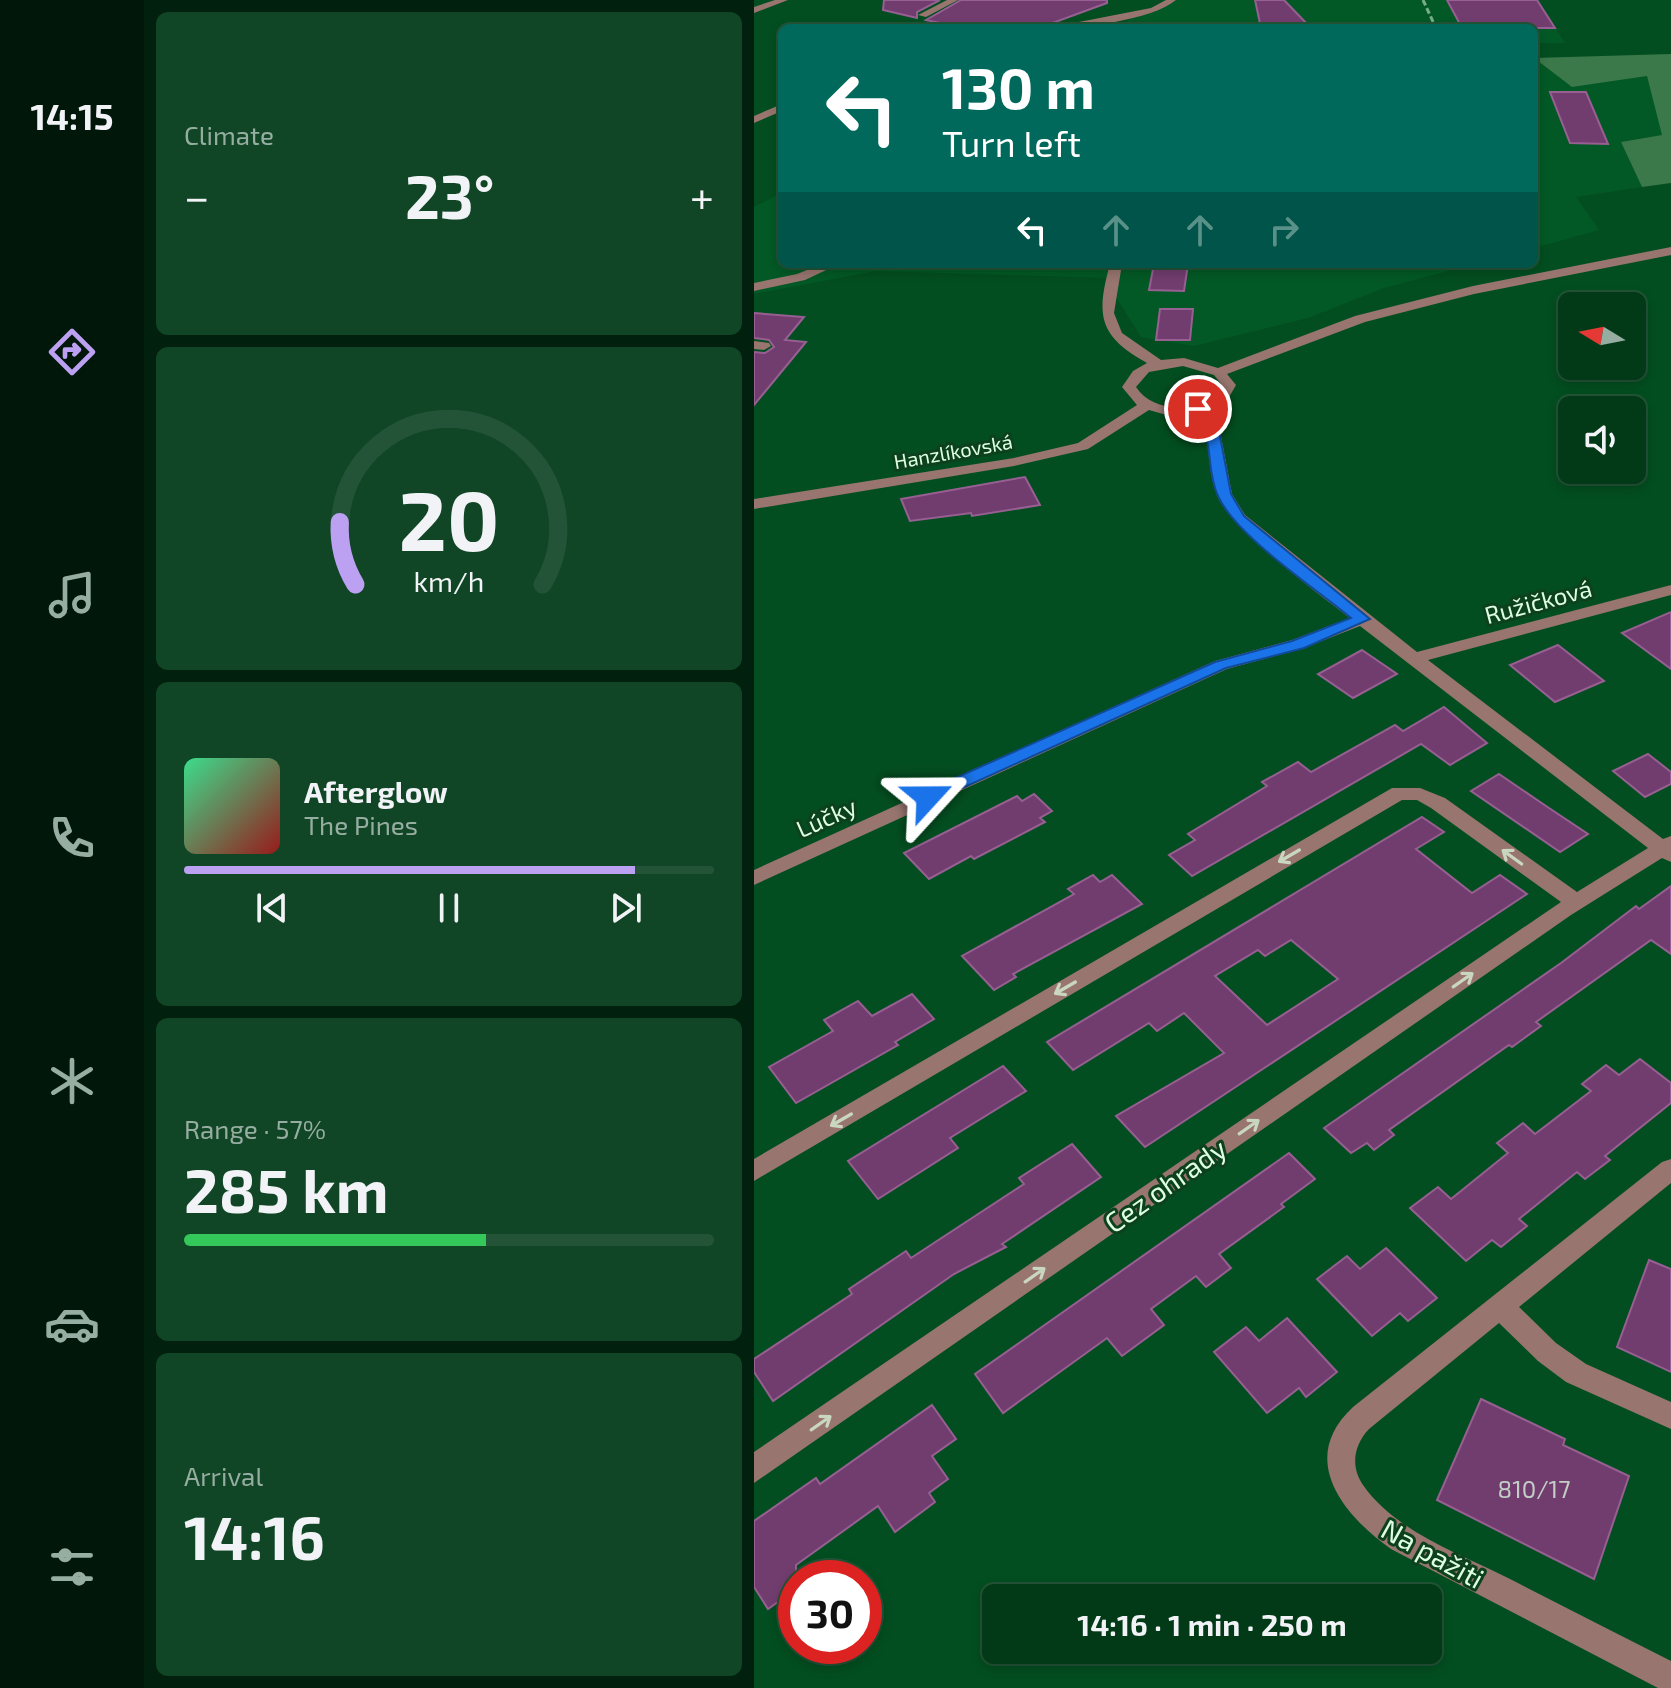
<!DOCTYPE html>
<html lang="en">
<head>
<meta charset="utf-8">
<style>
  body { margin:0; font-family:"Exo 2",sans-serif; background:#104525; color:#f1f3f6; height:100vh; display:flex; flex-direction:column; font-size:30px; white-space:nowrap }
  * { box-sizing:border-box; margin:0 }
  p { font-size:26px; color:#96ada2 }
  .icon { flex:none; width:44px; height:44px; fill:none; stroke:currentColor; stroke-width:2; stroke-linecap:round; stroke-linejoin:round }
  .map { position:relative; flex:1; overflow:hidden }
  .sheet { display:flex; flex-direction:column; gap:12px; padding:12px; background:#01200d; width:610px }
  .sheet>* { flex:none }
  .hud { position:absolute; left:24px; top:24px; width:760px; height:244px; border-radius:12px; box-shadow:0 4px 12px #0003,0 0 0 2px #235437; background:#00695c; color:#fff; overflow:hidden }
  .needle { width:52px; rotate:280deg }
  .fabs { position:absolute; left:804px; top:292px; display:grid; gap:16px }
  .fabs a { display:grid; place-items:center; width:88px; height:88px; border-radius:12px; background:#023a18; box-shadow:0 4px 12px #0003,0 0 0 2px #235437; font-size:40px }
  .speed { position:absolute; left:24px; top:1560px; display:flex; gap:16px; font-size:40px; font-weight:700; text-align:center }
  .speed>* { display:grid; place-content:center; width:104px; height:104px; border-radius:50%; background:#023a18; box-shadow:0 4px 12px #0003,0 0 0 2px #235437; line-height:1 }
  .speed .limit { border:12px solid #d22; background:#fff; color:#111 }
  .pin { position:absolute; display:grid; place-items:center; width:68px; height:68px; color:#fff; margin:-34px; border:4px solid #fff; border-radius:50%; box-shadow:0 2px 8px #0007 }
  .me { position:absolute; width:88px; margin:-44px; rotate:66deg; stroke-linejoin:round; filter:drop-shadow(0 0 6px #0008) }
  .turn { display:flex; align-items:center; gap:28px; height:168px; padding:0 32px; font-size:36px }
  .turn .icon { width:104px; height:104px; stroke-width:2.5 }
  .turn b { display:block; font-size:56px; line-height:68px }
  .lanes { display:flex; align-items:center; height:76px; padding:0 32px; background:#0003; justify-content:center; gap:40px; direction:ltr }
  .lanes .off { opacity:.35 }
  .big { font-size:60px; font-weight:700; line-height:1.1 }
  .sheet .tile { flex:1; display:flex; flex-direction:column; justify-content:center; gap:12px; min-width:0; padding:0 28px; border-radius:12px; background:#104525 }
  .sheet .dial { align-items:center; gap:0 }
  .dial svg { height:208px; overflow:visible; fill:none; stroke:#235437; stroke-width:7; stroke-linecap:round; text-anchor:middle }
  .dial text { fill:#f1f3f6; stroke:none }
  .song { display:flex; align-items:center; gap:24px }
  .cover { width:96px; height:96px; border-radius:12px; background:linear-gradient(135deg,hsl(150 70% 55%),hsl(0 70% 35%)) }
  .played { height:8px; border-radius:4px; background:linear-gradient(90deg,#bca0f2 85%,#235437 85%) }
  .keys { display:flex; justify-content:space-around; direction:ltr }
  .heat { display:flex; justify-content:space-between; align-items:center; font-size:44px; direction:ltr }
  .charge { height:12px; border-radius:6px; background:linear-gradient(90deg,#34c759 57%,#235437 0) }
  .trip { position:absolute; left:228px; top:1584px; width:460px; height:80px; border-radius:12px; background:#023a18; box-shadow:0 4px 12px #0003,0 0 0 2px #235437; font-weight:700; line-height:80px; text-align:center }
  main { display:flex; flex:1; min-height:0 }
  .tab-bar { display:flex; flex-direction:column; width:144px; justify-content:space-around; align-items:center; background:#01170a; color:#96ada2 }
  .tab-bar .icon { width:56px; height:56px }
  .tab-bar .current { color:#bca0f2 }
  .tab-bar b { font-size:36px; color:#f1f3f6 }
  .map>svg:first-child { display:block }
  .built { fill:#035925 }
  .green { fill:#3b784a }
  .building { fill:#713d6e; stroke:#975f92; stroke-width:2; fill-rule:evenodd }
  .lines { fill:none; stroke-linecap:round; stroke-linejoin:round }
  .minor { fill:#98756f; fill-rule:evenodd }
  .rail { stroke:#78ad89; stroke-width:3; stroke-dasharray:6 3; stroke-linecap:butt }
  .oneway { stroke:#c9d6c0 }
  .route { fill:#1a73e8; stroke:#114b97; stroke-width:2 }
  .labels { text-anchor:middle; dominant-baseline:central; stroke-width:6; stroke-linejoin:round; paint-order:stroke }
  .far-street-label { font-size:20px; fill:#deffe3; stroke:#0d411e }
  .street-label { font-size:24px; fill:#deffe3; stroke:#0d411e }
  .near-number-label { font-size:24px; fill:#c3cec6 }
  .near-street-label { font-size:28px; fill:#deffe3; stroke:#0d411e }
</style>
</head>
<body>
<main>
<nav class="tab-bar">
<b>14:15</b>
<svg class="icon current" aria-label="directions" viewBox="0 0 24 24"><path d="M12 3l9 9-9 9-9-9zM9 14v-3h6M13 9l2 2-2 2"/></svg>
<svg class="icon" aria-label="music" viewBox="0 0 24 24"><path d="M9 18V5l10-2v13"/><circle cx="6" cy="18" r="3"/><circle cx="16" cy="16" r="3"/></svg>
<svg class="icon" aria-label="phone" viewBox="0 0 24 24"><path d="M5 4h4l2 5-3 2q2 4 5 5l2-3 5 2v4C11 20 4 13 5 4z"/></svg>
<svg class="icon" aria-label="climate" viewBox="0 0 24 24"><path d="M12 3v18M4 7l16 10M4 17L20 7"/></svg>
<svg class="icon" aria-label="car" viewBox="0 0 24 24"><path d="M5 17H2v-5l4-1 3-4h7l3 4 3 1v5h-3M9 17h6M6 11h13"/><circle cx="7" cy="17" r="2"/><circle cx="17" cy="17" r="2"/></svg>
<svg class="icon" aria-label="filters" viewBox="0 0 24 24"><path d="M4 7h16M4 17h16"/><circle cx="9" cy="7" r="2"/><circle cx="15" cy="17" r="2"/></svg>
</nav>
<section class="sheet">
<div class="tile"><p>Climate</p>
<div class="heat"><a>−</a><b class="big">23°</b><a>+</a></div>
</div>
<div class="tile dial"><svg viewBox="0 0 100 80">
<path d="M14 69A42 42 0 1 1 86 69"/>
<path d="M14 69A42 42 0 0 1 8 45" stroke="#bca0f2"/>
<text x="50" y="56" font-size="32" font-weight="700">20</text>
<text x="50" y="72" font-size="11">km/h</text>
</svg></div>
<div class="tile">
<div class="song"><i class="cover"></i><div><b>Afterglow</b><p>The Pines</p></div></div>
<div class="played"></div>
<div class="keys"><svg class="icon" aria-label="previous" viewBox="0 0 24 24"><path d="M18 5L8 12l10 7zM5 5v14"/></svg><svg class="icon" aria-label="pause" viewBox="0 0 24 24"><path d="M8 5v14M16 5v14"/></svg><svg class="icon" aria-label="next" viewBox="0 0 24 24"><path d="M6 5l10 7-10 7zM19 5v14"/></svg></div>
</div>
<div class="tile"><p>Range · 57%</p><b class="big">285 km</b><div class="charge"></div></div>
<div class="tile"><p>Arrival</p><b class="big">14:16</b></div>
</section>
<div class="map">
<svg width="917" height="1688" viewBox="0 0 917 1688">
  <rect width="100%" height="100%" fill="#034e20"/>
  <g class="built">
    <path d="M414 0H783L811 43H780V28H373L371 23 379 17Z"/>
    <path d="M780 58 818 87 893 76 909 135 867 142 888 187 822 197 845 230 780 248Z"/>
    <path d="M28 193V264H720L630 288 554 318 440 346 387 337 362 297 356 278 122 271 0 294V207Z"/>
  </g>
  <path class="green" d="M917 54V183L888 187 867 142 908 135 893 76 818 87 780 58Z"/>
  <g class="building">
    <path d="M130 0H186L163 12V18L129 10Z"/>
    <path d="M207 0H353V3L285 28H209L172 20Z"/>
    <path d="M501 0H530L557 28H507Z"/>
    <path d="M693 0H783L801 28H708Z"/>
    <path d="M796 92H832L854 144 816 143Z"/>
    <path d="M400 264H434L430 291 395 290Z"/>
    <path d="M406 309H439L436 340H402Z"/>
    <path d="M0 313 50 317 31 340 52 342 0 405V352L11 353 20 347 15 340 0 338Z"/>
    <path d="M271 477 286 505 218 516 217 513 156 521 147 499Z"/>
    <path d="M917 612V669L868 633Z"/>
    <path d="M804 645 850 681 801 702 756 665Z"/>
    <path d="M608 650 643 674 599 698 564 674Z"/>
    <path d="M690 707 733 743 696 765 667 744 438 876 415 855 441 840 434 834 513 786 508 782 544 762 557 772 641 725 649 731Z"/>
    <path d="M894 754 917 772V784L891 797 859 771Z"/>
    <path d="M745 774 792 806 834 834 806 852 717 791Z"/>
    <path d="M280 794 298 811 286 818 291 822 220 859 217 856 175 879 150 853 263 796 268 801Z"/>
    <path d="M668 817 690 832 662 849 718 893 746 875 773 894 391 1147 362 1116 470 1053 430 1013 403 1031 395 1023 319 1070 293 1042ZM537 940 584 979 513 1025 461 976 504 950 511 956Z"/>
    <path d="M339 875 346 882 358 875 388 904 259 974 262 977 240 990 208 956 320 894 314 889Z"/>
    <path d="M917 886V954L897 940 782 1022 787 1026 758 1047 755 1045 635 1130 640 1135 620 1150 613 1143 597 1153 570 1128 807 963 882 906 885 909Z"/>
    <path d="M158 994 180 1019 141 1042 144 1045 42 1103 15 1067 79 1031 70 1020 104 1001 118 1016Z"/>
    <path d="M886 1059 917 1083V1103L851 1156 856 1160 831 1179 823 1172 765 1219 773 1226 747 1247 738 1240 712 1261 656 1208 684 1187 697 1199 754 1153 743 1143 769 1123 781 1134 837 1091 828 1084 852 1065 865 1075Z"/>
    <path d="M249 1066 272 1091 196 1138 204 1148 124 1199 94 1161Z"/>
    <path d="M318 1144 347 1177 248 1244 252 1247 200 1274 19 1401 0 1372V1359L98 1294 95 1289 152 1251 157 1258 270 1184 265 1178Z"/>
    <path d="M535 1153 561 1179 527 1204 530 1207 465 1254 477 1268 452 1287 442 1276 397 1309 410 1325 368 1356 353 1338 249 1413 221 1374Z"/>
    <path d="M632 1248 683 1298 654 1321 646 1313 618 1336 563 1279 593 1256 606 1269Z"/>
    <path d="M895 1260 917 1269V1372L863 1347Z"/>
    <path d="M533 1318 583 1372 552 1397 545 1388 513 1413 460 1352 492 1327 505 1341Z"/>
    <path d="M727 1399 811 1439 809 1445 875 1476 840 1579 683 1500Z"/>
    <path d="M178 1405 202 1439 178 1456 194 1479 175 1493 181 1502 141 1532 124 1506 42 1565V1589L14 1609 0 1587V1521L62 1478 66 1484Z"/>
  </g>
  <g class="lines">
    <g class="minor">
      <path d="M21 0H34L0 13V7Z"/>
      <path d="M193 0H204L172 17 164 15Z"/>
      <path d="M412 0H422C396 21 328 28 294 28L397 8Z"/>
      <path d="M28 104V111L0 123V116Z"/>
      <path d="M917 247V255L720 294 611 322 473 374 482 385 474 399 453 411 465 426 478 494 491 515 663 652 917 585V595L674 660 909 839 917 836V862L908 858 817 915 0 1483V1452L807 902 677 808 663 800H648L0 1181V1159L638 788H666L691 798 823 892 894 848 606 626 550 648 473 669 0 885V870L461 661 538 640 596 618C561 591 482 533 464 496 451 470 460 438 441 414H409L395 410 334 449 260 466 0 509V499L260 458 324 443 383 405 368 387 379 371 393 363C344 336 342 315 356 264H368L360 313 368 333 407 360 430 358 464 368 601 316 719 286ZM429 366 460 375 468 385C451 414 400 415 382 387L395 372Z"/>
      <path d="M68 264H85L51 280 0 291V283L43 274Z"/>
      <path d="M0 341 15 343 17 346 10 350 0 349Z"/>
      <path d="M917 1159V1183L765 1307 802 1343 832 1364 917 1402V1429L812 1382 784 1361 745 1323 615 1429C600 1445 596 1466 609 1485 641 1531 704 1553 752 1577 807 1605 862 1633 917 1661V1688H904L637 1549C589 1515 543 1459 599 1407L908 1162Z"/>
    </g>
    <path class="rail" d="M669 0 682 28"/>
  </g>
  <defs><path id="oneway-shaft" d="M-6 0H5M1.5-3L5.5 0L1.5 3" fill="none" stroke-width="1.6" stroke-linecap="round" stroke-linejoin="round" transform="scale(2)"/></defs>
  <g class="oneway">
    <use href="#oneway-shaft" transform="translate(535 856) rotate(150)"/>
    <use href="#oneway-shaft" transform="translate(758 857) rotate(-144)"/>
    <use href="#oneway-shaft" transform="translate(709 980) rotate(-35)"/>
    <use href="#oneway-shaft" transform="translate(311 988) rotate(150)"/>
    <use href="#oneway-shaft" transform="translate(87 1120) rotate(150)"/>
    <use href="#oneway-shaft" transform="translate(495 1127) rotate(-35)"/>
    <use href="#oneway-shaft" transform="translate(281 1275) rotate(-35)"/>
    <use href="#oneway-shaft" transform="translate(67 1423) rotate(-35)"/>
  </g>
  <path class="route" d="M439 406H449L464 426 477 494 490 516 616 619 550 648 472 668 180 801H168V793L461 662 538 641 597 618C561 588 482 536 464 496 450 464 463 443 438 409Z"/>
  <g class="labels">
    <g class="far-street-label">
      <text transform="translate(199 451) rotate(-10)">Hanzlíkovská</text>
    </g>
    <g class="street-label">
      <text transform="translate(784 601) rotate(-15)">Ružičková</text>
      <text transform="translate(72 817) rotate(-24)">Lúčky</text>
    </g>
    <g class="near-number-label">
      <text x="780" y="1488">810/17</text>
    </g>
    <g class="near-street-label">
      <text transform="translate(411 1185) rotate(-35)">Cez ohrady</text>
      <text transform="translate(679 1553) rotate(29)">Na pažiti</text>
    </g>
  </g>
</svg>
<div class="fabs">
<a><svg class="needle" viewBox="-14 -14 28 28"><path d="M0-13l5 13h-10z" fill="#e53935"/><path d="M0 13l5-13h-10z" fill="#96ada2"/></svg></a>
<a><svg class="icon" aria-label="sound" viewBox="0 0 24 24"><path d="M4 9h4l5-4v14l-5-4H4zM17 9q2 3 0 6"/></svg></a>
</div>
<div class="speed"><div class="limit">30</div></div>
<div class="pin" style="left:444px;top:409px;background:#d93025"><svg class="icon" aria-label="arrive" viewBox="0 0 24 24"><path d="M6 21V4h12l-3 4 3 4H6"/></svg></div>
<svg class="me" style="left:174px;top:797px" viewBox="-20 -20 40 40"><path d="M0-17L14 15 0 8-14 15z" fill="#1a73e8" stroke="#fff" stroke-width="4"/></svg>
<div class="trip">14:16 · 1 min · 250 m</div>
<div class="hud">
<div class="turn"><svg class="icon" aria-label="left" viewBox="0 0 24 24"><path d="M17 20v-9H6M10 6l-5 5 5 5"/></svg><div><b>130 m</b>Turn left</div></div>
<div class="lanes"><svg class="icon" aria-label="left" viewBox="0 0 24 24"><path d="M17 20v-9H6M10 6l-5 5 5 5"/></svg><svg class="icon off" aria-label="ahead" viewBox="0 0 24 24"><path d="M12 20V5M6 11l6-6 6 6"/></svg><svg class="icon off" aria-label="ahead" viewBox="0 0 24 24"><path d="M12 20V5M6 11l6-6 6 6"/></svg><svg class="icon off" aria-label="right" viewBox="0 0 24 24"><path d="M7 20v-9h11M14 6l5 5-5 5"/></svg></div>
</div>
</div>
</main>
</body>
</html>
